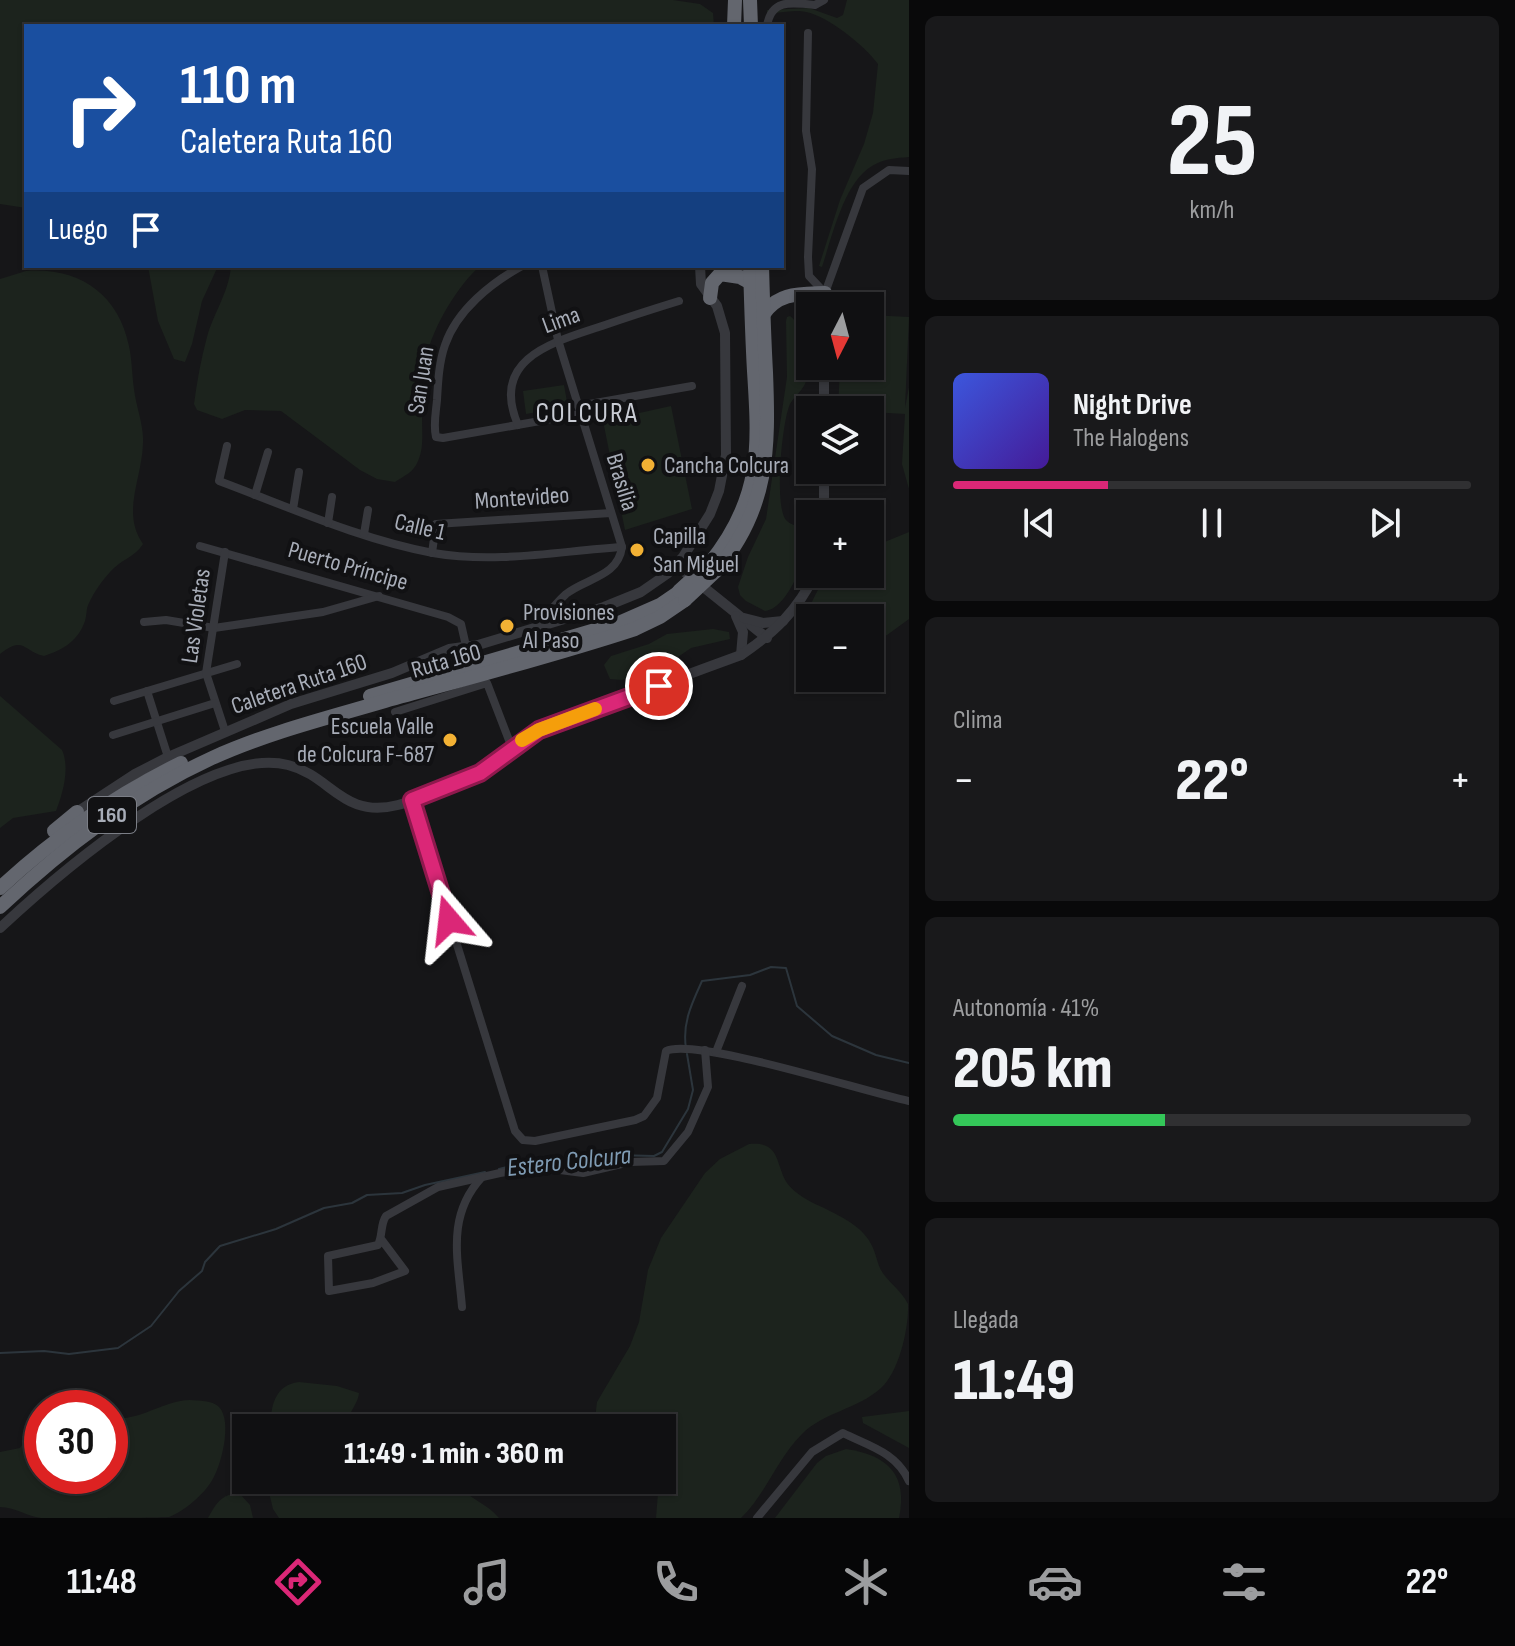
<!DOCTYPE html>
<html lang="es">
<head>
<meta charset="utf-8">
<style>
  body { margin:0; font-family:"Sofia Sans Condensed",sans-serif; background:#19191b; color:#f1f3f6; height:100vh; display:flex; flex-direction:column; font-size:30px; white-space:nowrap }
  * { box-sizing:border-box; margin:0 }
  p { font-size:26px; color:#9c9d9f }
  .icon { flex:none; width:44px; height:44px; fill:none; stroke:currentColor; stroke-width:2; stroke-linecap:round; stroke-linejoin:round }
  .map { position:relative; flex:1; overflow:hidden }
  .side { display:flex; flex-direction:column; gap:16px; padding:16px; background:#09090a; width:606px }
  .side>* { flex:none }
  .top-card { position:absolute; left:24px; top:24px; width:760px; height:244px; border-radius:0px; box-shadow:0 2px 6px #0004,0 0 0 2px #303032; background:#1a4fa0; color:#fff; overflow:hidden }
  .needle { width:52px; rotate:186deg }
  .tools { position:absolute; left:796px; top:292px; display:grid; gap:16px }
  .tools a { display:grid; place-items:center; width:88px; height:88px; border-radius:0px; background:#101012; box-shadow:0 2px 6px #0004,0 0 0 2px #303032; font-size:40px }
  .speed { position:absolute; left:24px; top:1390px; display:flex; gap:16px; font-size:40px; font-weight:700; text-align:center }
  .speed>* { display:grid; place-content:center; width:104px; height:104px; border-radius:50%; background:#101012; box-shadow:0 2px 6px #0004,0 0 0 2px #303032; line-height:1 }
  .speed .limit { border:12px solid #d22; background:#fff; color:#111 }
  .pin { position:absolute; display:grid; place-items:center; width:68px; height:68px; color:#fff; margin:-34px; border:4px solid #fff; border-radius:50%; box-shadow:0 2px 8px #0007 }
  .me { position:absolute; width:88px; margin:-44px; rotate:343deg; stroke-linejoin:round; filter:drop-shadow(0 0 6px #0008) }
  .turn { display:flex; align-items:center; gap:28px; height:168px; padding:0 24px; font-size:36px }
  .turn .icon { width:104px; height:104px; stroke-width:2.5 }
  .turn b { display:block; font-size:56px; line-height:68px }
  .then { display:flex; align-items:center; height:76px; padding:0 24px; background:#0003; gap:16px; font-size:30px }
  .big { font-size:60px; font-weight:800; line-height:1.1 }
  .side .tile { flex:1; display:flex; flex-direction:column; justify-content:center; gap:12px; min-width:0; padding:0 28px; border-radius:12px; background:#19191b }
  .side .dial { align-items:center; gap:0 }
  .dial b { font-size:104px; line-height:1 }
  .song { display:flex; align-items:center; gap:24px }
  .cover { width:96px; height:96px; border-radius:12px; background:linear-gradient(135deg,hsl(230 70% 55%),hsl(260 70% 35%)) }
  .played { height:8px; border-radius:4px; background:linear-gradient(90deg,#db2777 30%,#303032 30%) }
  .keys { display:flex; justify-content:space-around; direction:ltr }
  .heat { display:flex; justify-content:space-between; align-items:center; font-size:44px; direction:ltr }
  .charge { height:12px; border-radius:6px; background:linear-gradient(90deg,#34c759 41%,#303032 0) }
  .trip { position:absolute; left:232px; top:1414px; width:444px; height:80px; border-radius:0px; background:#101012; box-shadow:0 2px 6px #0004,0 0 0 2px #303032; font-weight:800; line-height:80px; text-align:center }
  .menu { display:flex; height:128px; justify-content:space-around; align-items:center; background:#060607; color:#9c9d9f }
  .menu .icon { width:56px; height:56px }
  .menu .selected { color:#db2777 }
  .menu b { font-size:36px; color:#f1f3f6 }
  main { display:flex; flex:1; min-height:0 }
  .map>svg:first-child { display:block }
  .green { fill:#1c231d }
  .lines { fill:none; stroke-linecap:round; stroke-linejoin:round }
  .stream { stroke:#2c353c; stroke-width:2 }
  .minor { stroke:#37383d; stroke-width:8 }
  .tertiary { stroke:#37383d; stroke-width:10 }
  .motorway { stroke:#63666e; stroke-width:14 }
  .motorway-bridge { stroke:#63666e; stroke-width:14 }
  .route-casing { stroke:#8e194d; stroke-width:20 }
  .route { stroke:#db2777; stroke-width:14 }
  .slow { stroke:#f59e0b; stroke-width:14 }
  .poi-dot { fill:#f2b134; stroke:#111113; stroke-width:3 }
  .labels { text-anchor:middle; dominant-baseline:central; stroke-width:8; stroke-linejoin:round; paint-order:stroke }
  .shield { fill:#111113; stroke:#7b7e86; stroke-width:2 }
  .shield-label { font-size:22px; font-weight:bold; fill:#a8adb8 }
  .street-label { font-size:24px; fill:#a8adb8; stroke:#111113 }
  .poi-label { font-size:24px; fill:#a8adb8; stroke:#111113; text-anchor:start }
  .water-label { font-size:26px; font-style:italic; fill:#7f9bb3; stroke:#111113 }
  .quarter-label { font-size:28px; letter-spacing:2px; fill:#c9ccd4; stroke:#111113 }
</style>
</head>
<body>
<main>
<div class="map">
<svg width="909" height="1518" viewBox="0 0 909 1518">
  <rect width="100%" height="100%" fill="#161618"/>
  <g class="green">
    <path d="M0 0H673L700 4 713 13 714 26H26V208L0 204Z"/>
    <path d="M847 0H909V157C896 158 883 159 872 166 844 182 832 237 822 267L819 266 840 200 864 144 873 113 878 64C865 46 828 16 806 12 794 9 779 13 767 14V10L809 8 837 18 843 15Z"/>
    <path d="M148 266H218L202 301 192 344 185 362 174 359 158 321Z"/>
    <path d="M231 266H480C459 284 432 328 427 356 423 376 422 398 422 418 422 432 424 448 418 461 414 472 404 476 395 482L377 479 360 470 281 411 245 410 222 419 197 410 194 404C197 381 201 359 207 337 214 312 229 292 231 266Z"/>
    <path d="M26 271C78 267 118 293 129 346 132 360 132 375 134 389 136 407 144 425 143 443 142 480 121 512 143 544 135 557 120 560 110 572 102 581 94 592 89 603 86 608 87 615 85 621 78 641 63 650 44 656 23 651 24 635 0 654V279Z"/>
    <path d="M870 315 909 317 905 408 909 387V489L902 464 905 414 838 410 840 366H870Z"/>
    <path d="M790 316C807 329 814 365 805 384 801 392 794 397 790 404 782 421 774 506 786 520 791 526 801 526 807 530 810 551 789 609 765 611L746 601 740 595 738 587 748 557 766 519 787 377 786 321 787 317Z"/>
    <path d="M564 385 568 407 526 414 523 391Z"/>
    <path d="M671 406 692 509 625 530 603 421Z"/>
    <path d="M909 532V619L887 635 870 641V618H810V655C791 636 815 594 827 574H870V548Z"/>
    <path d="M713 629 729 632 730 639 691 648 662 668 649 672 622 680 610 679 604 665 611 656 649 644 667 634Z"/>
    <path d="M0 696 62 750C70 768 63 793 56 811L13 818 0 828Z"/>
    <path d="M749 1144C781 1141 775 1164 787 1183 795 1194 810 1202 822 1207 841 1217 864 1226 873 1248 877 1257 878 1268 885 1276 893 1286 902 1292 908 1304 909 1328 899 1372 881 1388 858 1409 824 1412 802 1434 777 1459 766 1494 741 1518H656L659 1480H662V1428H594L597 1402 630 1346 639 1322 648 1270 661 1238 705 1173 720 1159Z"/>
    <path d="M299 1382 337 1386 359 1393C358 1405 347 1412 350 1424H355L375 1414 416 1428H270C271 1407 274 1385 299 1382Z"/>
    <path d="M190 1400C199 1401 212 1400 219 1407 233 1421 221 1468 211 1482 203 1495 183 1512 169 1517 159 1518 55 1518 41 1518 26 1516 15 1507 0 1507V1452L20 1448 34 1427 42 1421V1476H110V1418C140 1422 161 1401 190 1400Z"/>
    <path d="M909 1411V1448L863 1423 862 1417Z"/>
    <path d="M846 1449C888 1455 908 1475 899 1518H775L817 1463 826 1456Z"/>
    <path d="M266 1480H455C465 1498 486 1502 499 1518H279L273 1509Z"/>
    <path d="M239 1493 250 1505 253 1518H208C216 1503 222 1494 239 1493Z"/>
  </g>
  <g class="lines">
    <g class="stream">
      <path d="M686 1048C682 1023 692 1003 702 981L750 975 771 967 786 968 797 1006 832 1036 876 1055 909 1063"/>
      <path d="M499 1169 531 1161 564 1160 594 1163 614 1155 654 1156 662 1152 688 1109 693 1090 687 1054"/>
      <path d="M0 1353 44 1351 69 1354 118 1348 151 1326 179 1291 202 1271 205 1262 220 1246 276 1229 324 1208 352 1203 367 1195 402 1193 425 1185 485 1172"/>
    </g>
    <g class="minor">
      <path d="M767 26C771 0 789 2 815 5L824 0"/>
      <path d="M808 33 806 131 812 169 808 257 809 276 825 293 863 188 889 170 909 171"/>
      <path d="M522 266C491 283 457 310 445 345 439 362 438 382 437 400 436 412 433 425 436 437L443 438 580 414"/>
      <path d="M578 406 692 386"/>
      <path d="M518 425C489 358 554 342 602 326 628 317 653 309 679 301"/>
      <path d="M227 446 219 481C289 507 359 539 433 553 497 564 559 551 622 547"/>
      <path d="M255 495 268 452"/>
      <path d="M293 509 299 472"/>
      <path d="M328 523 332 497"/>
      <path d="M364 534 368 510"/>
      <path d="M200 546 448 617 461 624 466 646"/>
      <path d="M432 553 436 524 611 513"/>
      <path d="M144 622 166 620 214 628 323 612 379 596"/>
      <path d="M537 627C546 616 555 604 566 594 586 578 618 577 622 547L558 340 542 266"/>
      <path d="M147 691 168 757"/>
      <path d="M114 701 237 664"/>
      <path d="M395 712 487 683 512 748"/>
      <path d="M225 731 206 673 225 552"/>
      <path d="M113 735 215 703"/>
      <path d="M412 800 515 1131 523 1140 535 1141 635 1120 644 1116 657 1098 666 1051C695 1037 865 1092 909 1101"/>
      <path d="M716 1052 742 986"/>
      <path d="M381 1239 405 1271 373 1283 329 1291 328 1256 378 1245C383 1235 380 1225 386 1216L438 1187 500 1173 537 1167 583 1173 630 1162 664 1161 688 1132 708 1087 705 1050"/>
      <path d="M462 1307C458 1258 446 1216 482 1177"/>
      <path d="M757 1518 812 1452 843 1433C869 1446 896 1452 909 1481"/>
    </g>
    <g class="tertiary">
      <path d="M825 306V293"/>
      <path d="M824 410V366"/>
      <path d="M824 514V470"/>
      <path d="M676 565 767 638"/>
      <path d="M736 616 743 632 741 655"/>
      <path d="M744 618 763 623 783 621"/>
      <path d="M77 812 135 774 168 757 291 704 392 673 449 649 478 645 604 607 641 592 667 574 683 557 710 514 719 491 726 455 725 333 717 306 701 284 700 266"/>
      <path d="M0 928C57 875 207 744 288 765 332 776 342 819 398 805 425 798 464 783 488 768 505 757 518 741 536 732 559 720 585 712 610 704 654 687 697 671 741 655 774 633 798 610 815 574"/>
    </g>
    <g class="motorway">
      <path d="M750 0 751 26"/>
      <path d="M734 26 735 0"/>
      <path d="M710 298 712 283 720 274 740 277 751 283"/>
      <path d="M763 315C778 292 800 294 825 293"/>
      <path d="M710 563C762 498 759 448 754 371 752 336 751 301 750 266"/>
      <path d="M716 571C769 509 769 449 766 372 764 337 763 301 762 266"/>
      <path d="M370 696 619 623 660 605 679 592"/>
      <path d="M54 831 77 812"/>
      <path d="M0 888C55 837 114 796 181 763"/>
      <path d="M0 907C64 847 132 795 212 758 267 733 327 718 385 701 468 678 553 656 635 629L660 617 685 600"/>
    </g>
    <g class="motorway-bridge">
      <path d="M679 591 710 563"/>
      <path d="M685 600 716 571"/>
    </g>
  </g>
  <g class="lines">
    <defs>
      <path id="route" d="M449 920 412 800 480 773 539 730 659 686"/>
    </defs>
    <use href="#route" class="route-casing"/>
    <use href="#route" class="route"/>
    <path class="slow" d="M522 740 539 730 595 709"/>
  </g>
  <g class="poi-dot">
    <circle cx="648" cy="465" r="8"/>
    <circle cx="637" cy="550" r="8"/>
    <circle cx="507" cy="626" r="8"/>
    <circle cx="450" cy="740" r="8"/>
  </g>
  <g class="labels">
    <rect class="shield" x="88" y="797" width="48" height="36" rx="6"/>
    <g class="shield-label">
      <text x="112" y="815">160</text>
    </g>
    <g class="street-label">
      <text transform="translate(561 320) rotate(-20)">Lima</text>
      <text transform="translate(421 380) rotate(-81)">San Juan</text>
      <text transform="translate(622 482) rotate(73)">Brasilia</text>
      <text transform="translate(522 498) rotate(-4)">Montevideo</text>
      <text transform="translate(420 527) rotate(13)">Calle 1</text>
      <text transform="translate(348 566) rotate(16)">Puerto Príncipe</text>
      <text transform="translate(196 616) rotate(-82)">Las Violetas</text>
      <text transform="translate(446 661) rotate(-16)">Ruta 160</text>
      <text transform="translate(299 684) rotate(-19)">Caletera Ruta 160</text>
    </g>
    <g class="poi-label">
      <text x="664" y="465">Cancha Colcura</text>
      <text x="653" y="536">Capilla<tspan x="653" dy="28">San Miguel</tspan></text>
      <text x="523" y="612">Provisiones<tspan x="523" dy="28">Al Paso</tspan></text>
      <text x="434" y="726" text-anchor="end">Escuela Valle<tspan x="434" dy="28">de Colcura F-687</tspan></text>
    </g>
    <g class="water-label">
      <text transform="translate(569 1162) rotate(-6)">Estero Colcura</text>
    </g>
    <g class="quarter-label">
      <text x="587" y="413">COLCURA</text>
    </g>
  </g>
</svg>
<div class="tools">
<a><svg class="needle" viewBox="-14 -14 28 28"><path d="M0-13l5 13h-10z" fill="#e53935"/><path d="M0 13l5-13h-10z" fill="#9c9d9f"/></svg></a>
<a><svg class="icon" aria-label="layers" viewBox="0 0 24 24"><path d="M12 4l9 5-9 5-9-5zM3 14l9 5 9-5"/></svg></a>
<a>+</a>
<a>−</a>
</div>
<div class="speed"><div class="limit">30</div></div>
<div class="pin" style="left:659px;top:686px;background:#d93025"><svg class="icon" aria-label="arrive" viewBox="0 0 24 24"><path d="M6 21V4h12l-3 4 3 4H6"/></svg></div>
<svg class="me" style="left:449px;top:920px" viewBox="-20 -20 40 40"><path d="M0-17L14 15 0 8-14 15z" fill="#db2777" stroke="#fff" stroke-width="4"/></svg>
<div class="trip">11:49 · 1 min · 360 m</div>
<div class="top-card">
<div class="turn"><svg class="icon" aria-label="right" viewBox="0 0 24 24"><path d="M7 20v-9h11M14 6l5 5-5 5"/></svg><div><b>110 m</b>Caletera Ruta 160</div></div>
<div class="then">Luego<svg class="icon" aria-label="arrive" viewBox="0 0 24 24"><path d="M6 21V4h12l-3 4 3 4H6"/></svg></div>
</div>
</div>
<section class="side">
<div class="tile dial"><b>25</b><p>km/h</p></div>
<div class="tile">
<div class="song"><i class="cover"></i><div><b>Night Drive</b><p>The Halogens</p></div></div>
<div class="played"></div>
<div class="keys"><svg class="icon" aria-label="previous" viewBox="0 0 24 24"><path d="M18 5L8 12l10 7zM5 5v14"/></svg><svg class="icon" aria-label="pause" viewBox="0 0 24 24"><path d="M8 5v14M16 5v14"/></svg><svg class="icon" aria-label="next" viewBox="0 0 24 24"><path d="M6 5l10 7-10 7zM19 5v14"/></svg></div>
</div>
<div class="tile"><p>Clima</p>
<div class="heat"><a>−</a><b class="big">22°</b><a>+</a></div>
</div>
<div class="tile"><p>Autonomía · 41%</p><b class="big">205 km</b><div class="charge"></div></div>
<div class="tile"><p>Llegada</p><b class="big">11:49</b></div>
</section>
</main>
<nav class="menu">
<b>11:48</b>
<svg class="icon selected" aria-label="directions" viewBox="0 0 24 24"><path d="M12 3l9 9-9 9-9-9zM9 14v-3h6M13 9l2 2-2 2"/></svg>
<svg class="icon" aria-label="music" viewBox="0 0 24 24"><path d="M9 18V5l10-2v13"/><circle cx="6" cy="18" r="3"/><circle cx="16" cy="16" r="3"/></svg>
<svg class="icon" aria-label="phone" viewBox="0 0 24 24"><path d="M5 4h4l2 5-3 2q2 4 5 5l2-3 5 2v4C11 20 4 13 5 4z"/></svg>
<svg class="icon" aria-label="climate" viewBox="0 0 24 24"><path d="M12 3v18M4 7l16 10M4 17L20 7"/></svg>
<svg class="icon" aria-label="car" viewBox="0 0 24 24"><path d="M5 17H2v-5l4-1 3-4h7l3 4 3 1v5h-3M9 17h6M6 11h13"/><circle cx="7" cy="17" r="2"/><circle cx="17" cy="17" r="2"/></svg>
<svg class="icon" aria-label="filters" viewBox="0 0 24 24"><path d="M4 7h16M4 17h16"/><circle cx="9" cy="7" r="2"/><circle cx="15" cy="17" r="2"/></svg>
<b>22°</b>
</nav>
</body>
</html>
